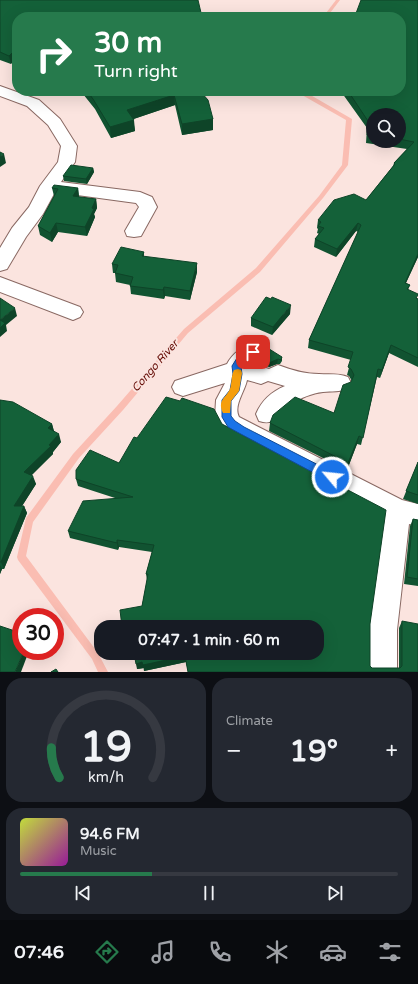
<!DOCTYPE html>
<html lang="en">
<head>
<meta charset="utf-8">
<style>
  body { margin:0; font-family:"Varela Round",sans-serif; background:#242831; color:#f1f3f6; height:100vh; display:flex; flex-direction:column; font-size:15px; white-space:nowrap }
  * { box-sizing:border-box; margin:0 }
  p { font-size:13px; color:#9ea1a6 }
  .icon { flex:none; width:22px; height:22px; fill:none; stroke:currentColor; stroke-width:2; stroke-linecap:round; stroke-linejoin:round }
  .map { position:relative; height:672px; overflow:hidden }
  .sheet { display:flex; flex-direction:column; gap:6px; padding:6px; background:#0d0f14; flex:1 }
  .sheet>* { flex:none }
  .banner { position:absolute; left:12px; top:12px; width:394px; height:84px; border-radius:16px; box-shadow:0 4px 16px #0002; background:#267a4c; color:#fff; overflow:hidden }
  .fabs { position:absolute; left:366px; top:108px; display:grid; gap:8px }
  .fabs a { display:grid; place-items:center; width:40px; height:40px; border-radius:50%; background:#171b24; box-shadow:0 4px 16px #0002; font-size:20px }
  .speed { position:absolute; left:12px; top:608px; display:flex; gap:8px; font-size:20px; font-weight:700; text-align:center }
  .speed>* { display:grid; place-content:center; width:52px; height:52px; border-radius:50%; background:#171b24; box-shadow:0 4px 16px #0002; line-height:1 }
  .speed .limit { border:6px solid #d22; background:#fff; color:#111 }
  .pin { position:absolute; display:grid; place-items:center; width:34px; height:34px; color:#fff; margin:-17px; border-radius:8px; box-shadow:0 2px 6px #0006 }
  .me { position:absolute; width:44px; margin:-22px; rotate:298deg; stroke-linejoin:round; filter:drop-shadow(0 0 3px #0008) }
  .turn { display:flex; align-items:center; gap:14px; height:84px; padding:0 16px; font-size:18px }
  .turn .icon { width:52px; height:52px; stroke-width:2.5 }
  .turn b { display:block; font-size:28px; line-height:34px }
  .big { font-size:30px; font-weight:700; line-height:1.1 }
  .sheet .widget { flex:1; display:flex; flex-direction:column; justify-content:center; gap:6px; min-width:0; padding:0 14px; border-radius:16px; background:#242831 }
  .sheet .dial { align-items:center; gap:0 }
  .dial svg { height:104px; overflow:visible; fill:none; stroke:#363941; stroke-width:7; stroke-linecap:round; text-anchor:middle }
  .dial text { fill:#f1f3f6; stroke:none }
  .song { display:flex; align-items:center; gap:12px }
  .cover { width:48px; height:48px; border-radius:6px; background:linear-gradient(135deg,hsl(70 70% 55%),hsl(300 70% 35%)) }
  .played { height:4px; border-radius:2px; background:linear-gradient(90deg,#267a4c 35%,#363941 35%) }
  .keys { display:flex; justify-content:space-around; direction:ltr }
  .heat { display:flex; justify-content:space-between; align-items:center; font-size:22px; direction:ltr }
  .sheet .tiles { flex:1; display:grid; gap:6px; grid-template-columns:1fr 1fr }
  .widget:last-child { grid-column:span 2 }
  .trip { position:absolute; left:94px; top:620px; width:230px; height:40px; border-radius:16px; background:#171b24; box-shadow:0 4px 16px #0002; font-weight:700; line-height:40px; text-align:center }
  .tab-bar { display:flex; height:64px; justify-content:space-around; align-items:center; background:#090b0e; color:#9ea1a6 }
  .tab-bar .icon { width:28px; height:28px }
  .tab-bar .active { color:#267a4c }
  .tab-bar b { font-size:18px; color:#f1f3f6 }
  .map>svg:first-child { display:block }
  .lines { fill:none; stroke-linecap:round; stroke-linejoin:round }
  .stream { fill:#fabdb2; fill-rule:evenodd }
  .minor-casing { stroke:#896862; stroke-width:2 }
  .minor { fill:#fff; fill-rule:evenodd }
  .wall { fill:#115331; fill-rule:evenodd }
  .shaded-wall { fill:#0e4428 }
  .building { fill:#146139; stroke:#0e4428 }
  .route { fill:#1a73e8; stroke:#114b97 }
  .slow { fill:#f59e0b }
  .labels { text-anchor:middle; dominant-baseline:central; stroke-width:4; stroke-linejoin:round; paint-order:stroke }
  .water-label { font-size:11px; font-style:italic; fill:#640b05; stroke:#fbe4df }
</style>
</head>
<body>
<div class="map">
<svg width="418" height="672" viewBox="0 0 418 672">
  <rect width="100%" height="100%" fill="#fbe4df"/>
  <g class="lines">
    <g class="stream">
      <path d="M336 0H340L327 17H323Z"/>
      <path d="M301 91H307V93L352 119 348 165 323 198 260 272 188 333 123 410 79 458 33 522 26 556 98 653 108 672H98L92 659 18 560 17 557 26 518 73 454 117 406 184 329 256 268 319 196 342 165 346 120 302 95Z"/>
    </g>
    <defs>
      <g id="minor">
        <path d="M0 86 39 100 60 119 77 146 75 162 61 182 140 192 152 197 157 207 141 236 134 237 127 236 125 231 139 207 136 203 55 192 43 214 26 237 7 269 0 271V248L12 228 29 207 40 186 58 162 61 146 48 125 27 106 0 96Z"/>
        <path d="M0 277 80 307 83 312 80 317 73 320 0 292Z"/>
        <path d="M253 344 261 346 264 352 261 358 252 364 269 369 278 365C291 370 305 374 319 374 329 375 338 373 348 377L351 383 348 389C339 392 332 391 323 392 312 393 301 398 291 404 277 412 277 427 259 421L256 414C262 400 271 392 285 386L268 381 261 384 247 380C245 391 233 406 239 417L402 500 418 504V526L409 524 397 630V672H369V630L385 517 223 431 215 417 216 400 225 383 183 396 175 393 172 387 175 381 227 364C233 353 241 347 253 344Z"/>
      </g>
    </defs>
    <use href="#minor" class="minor-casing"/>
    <use href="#minor" class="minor"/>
  </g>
  <g class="wall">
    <path d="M0 0 17 17 11 64 0 60Z"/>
    <path d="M418 0V257L406 283 410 285 408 290 418 299V367L389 353 380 378 377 377 361 445 357 444 347 470 269 431 270 423 334 413 352 381 349 376 347 375 351 360 308 348 309 340 358 232 356 231 336 257 314 247 315 239 319 234 317 233 318 229 317 228 318 220 366 200 393 166 394 163 407 149 366 143 367 128 342 93 335 95 332 91H401V17H355V16ZM373 115H399V141H373Z"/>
    <path d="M82 91H200L213 119V130L182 135 175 105 133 119 135 131 111 138 95 109 83 94Z"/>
    <path d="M93 168 94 172 87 184 64 181 63 176Z"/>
    <path d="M52 188H78L79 197 96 199 97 208 94 214 95 217 87 236 58 232 52 242 40 235 38 226 54 196Z"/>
    <path d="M144 252V257L197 272 190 300 165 296 164 299 131 294 130 285 116 282 115 273H113L112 264Z"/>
    <path d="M290 314 272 335 251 326V318Z"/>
    <path d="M282 357V361L280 364H277L269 367 256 364 257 359Z"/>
    <path d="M0 400 52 424 54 431 61 442 53 452V454L31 475 36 484 22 506H24L27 513 4 569H2L0 574Z"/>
    <path d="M222 424 370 624V666L372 668H399V628L402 621 418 672H188L186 662 144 671V668L137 669 142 606 147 580 146 574 152 552 119 547 118 550 70 538 68 531 115 498 78 486 76 479 119 463 137 438Z"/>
    <path d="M418 462V504L403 499Z"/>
    <path d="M413 519 418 520V586L404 584 410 526Z"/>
  </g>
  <g class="shaded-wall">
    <path d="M17 48V58L11 64 9 56Z"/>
    <path d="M335 91H343L342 93 335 95Z"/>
    <path d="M174 95 175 105 128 121 127 110Z"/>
    <path d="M213 119V130L182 135V124Z"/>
    <path d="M134 120 135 131 111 138 110 127Z"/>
    <path d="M4 154 6 163 0 167V157Z"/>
    <path d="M93 168 94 172 87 184 86 179Z"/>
    <path d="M78 188 79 197 73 196Z"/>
    <path d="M96 199 97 208 94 214 95 217 87 236 85 227 92 208Z"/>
    <path d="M56 223 58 232 52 242 50 233Z"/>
    <path d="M358 223 356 231 336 257 337 249Z"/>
    <path d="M418 254V257L402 291 405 283Z"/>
    <path d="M197 263V272L190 300V291Z"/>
    <path d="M164 287 165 296 164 299 163 290Z"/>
    <path d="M291 305 290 314 272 335 273 327Z"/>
    <path d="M15 308 17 316 6 325 7 331 0 337V320Z"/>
    <path d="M391 345 389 353 380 378 382 370Z"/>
    <path d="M278 359 277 364 269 367V363Z"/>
    <path d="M52 424 54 432 48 428Z"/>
    <path d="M59 434 61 442 53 452V454L27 480 24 472 49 445Z"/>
    <path d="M359 436 357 444 347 470 348 463Z"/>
    <path d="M33 476 36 484 17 514 14 506Z"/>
    <path d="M24 506 27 513 4 569 1 562Z"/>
    <path d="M117 540 119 547 118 550 117 543Z"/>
    <path d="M0 565 2 569 0 574Z"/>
    <path d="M24 651H29L21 672H15Z"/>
    <path d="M185 656 186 662 144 671 143 665Z"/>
    <path d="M142 662 144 668 137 669 136 664Z"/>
  </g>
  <g class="building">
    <path d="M0 0H198L202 17H17V48L9 56 0 52Z"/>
    <path d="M361 0H418V254L405 283 410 285 407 289 418 294V295L416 298 418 299V358L391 345 382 370 378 369 363 438 359 436 348 463 270 423 273 415 295 397 334 413 343 385 351 382 354 375 351 369 348 367 353 352 309 340 361 225 358 223 337 249 315 239 324 228 318 226 321 222 318 220 334 200 354 194 366 200 395 164 394 163 414 142 399 139V115H373V136L367 135 368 121 348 91H401V17H356L357 16H355Z"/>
    <path d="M87 91H200L208 100 213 119 182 124 174 95 127 110 134 120 110 127 93 99Z"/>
    <path d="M0 152 4 154 0 157Z"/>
    <path d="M71 165 93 168 86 179 63 176Z"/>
    <path d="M54 185 78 188 73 196 96 199 92 208 94 209 85 227 56 223 50 233 38 226 58 189 52 188Z"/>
    <path d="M121 247 144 252 142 256 197 263 190 291 164 287 163 290 130 286 133 277 115 273 118 265 112 264Z"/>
    <path d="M266 297 271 299 272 297 291 305 273 327 251 318Z"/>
    <path d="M0 298 15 308 0 320 5 323 0 328Z"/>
    <path d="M266 347 282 357 281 360 278 359 269 363 257 359 263 354Z"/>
    <path d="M166 397 180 401 182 398 214 409 222 424 386 510 370 624V666L372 668H400L402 666V621L418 624V672H188L185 656 143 665 142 662 136 664 134 653H317V627H122L120 610 142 606 148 574H146L154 545 117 540V543L68 531 83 501 133 497 76 479V470L90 450 119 463 134 437 137 438Z"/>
    <path d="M0 400 13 402 52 424 48 428 59 434 49 445 51 446 24 472 33 476 14 506H24L1 562H0Z"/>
    <path d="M418 462V495L406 491Z"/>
    <path d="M413 519 418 520V579L407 577Z"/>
    <path d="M0 626 21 633V651H24L15 672H0Z"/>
    <path d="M56 669 58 672H51Z"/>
  </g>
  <path class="route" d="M253 348 258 352 256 354 241 366 242 374 239 391 231 401V416L235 421 244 427 336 474 338 477 336 481 332 482 329 481 237 432 228 427 222 417V400L230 390 233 374 232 366 237 358Z"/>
  <path class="slow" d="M238 369 241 370 242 373 239 391 231 401 230 413H223C217 400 226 398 230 389 232 383 231 376 234 370Z"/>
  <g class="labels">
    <g class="water-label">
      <text transform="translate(155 366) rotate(-49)">Congo River</text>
    </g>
  </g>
</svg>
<div class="fabs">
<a><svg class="icon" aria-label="search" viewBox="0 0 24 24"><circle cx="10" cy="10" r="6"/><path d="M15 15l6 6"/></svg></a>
</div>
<div class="speed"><div class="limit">30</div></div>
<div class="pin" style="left:253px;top:352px;background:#d93025"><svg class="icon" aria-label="arrive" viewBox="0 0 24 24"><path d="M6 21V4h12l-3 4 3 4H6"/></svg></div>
<svg class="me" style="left:332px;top:477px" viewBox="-20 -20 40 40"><circle r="17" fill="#1a73e8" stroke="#fff" stroke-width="3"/><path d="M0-11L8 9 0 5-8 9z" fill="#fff"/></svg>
<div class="trip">07:47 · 1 min · 60 m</div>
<div class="banner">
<div class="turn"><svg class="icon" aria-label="right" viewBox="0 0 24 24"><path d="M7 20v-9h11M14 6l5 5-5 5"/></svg><div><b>30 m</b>Turn right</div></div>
</div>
</div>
<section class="sheet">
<div class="tiles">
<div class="widget dial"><svg viewBox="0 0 100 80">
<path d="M14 69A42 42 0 1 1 86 69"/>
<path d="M14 69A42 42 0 0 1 8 46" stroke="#267a4c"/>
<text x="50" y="56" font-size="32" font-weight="700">19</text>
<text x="50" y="72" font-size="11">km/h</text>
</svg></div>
<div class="widget"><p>Climate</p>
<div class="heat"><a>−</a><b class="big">19°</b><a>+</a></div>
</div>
<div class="widget">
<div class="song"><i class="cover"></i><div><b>94.6 FM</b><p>Music</p></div></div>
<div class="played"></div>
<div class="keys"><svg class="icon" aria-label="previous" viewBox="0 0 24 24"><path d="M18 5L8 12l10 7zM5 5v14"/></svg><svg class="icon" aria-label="pause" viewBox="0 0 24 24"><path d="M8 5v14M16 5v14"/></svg><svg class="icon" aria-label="next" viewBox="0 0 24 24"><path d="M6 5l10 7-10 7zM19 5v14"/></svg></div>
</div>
</div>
</section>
<nav class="tab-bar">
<b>07:46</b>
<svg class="icon active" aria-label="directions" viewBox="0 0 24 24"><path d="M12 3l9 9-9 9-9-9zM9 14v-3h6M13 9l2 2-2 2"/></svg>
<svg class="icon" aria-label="music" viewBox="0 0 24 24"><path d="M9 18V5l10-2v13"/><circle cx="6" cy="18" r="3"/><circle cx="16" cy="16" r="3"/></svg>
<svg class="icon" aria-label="phone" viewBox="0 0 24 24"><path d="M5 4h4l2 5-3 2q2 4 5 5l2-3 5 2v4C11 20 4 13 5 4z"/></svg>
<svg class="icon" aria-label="climate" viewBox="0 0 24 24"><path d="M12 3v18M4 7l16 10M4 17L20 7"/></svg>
<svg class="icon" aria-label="car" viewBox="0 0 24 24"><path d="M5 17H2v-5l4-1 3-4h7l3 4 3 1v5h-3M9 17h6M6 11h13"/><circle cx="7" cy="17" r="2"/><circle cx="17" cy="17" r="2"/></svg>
<svg class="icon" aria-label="filters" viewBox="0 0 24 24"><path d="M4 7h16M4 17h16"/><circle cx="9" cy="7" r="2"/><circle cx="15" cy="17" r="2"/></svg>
</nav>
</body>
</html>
